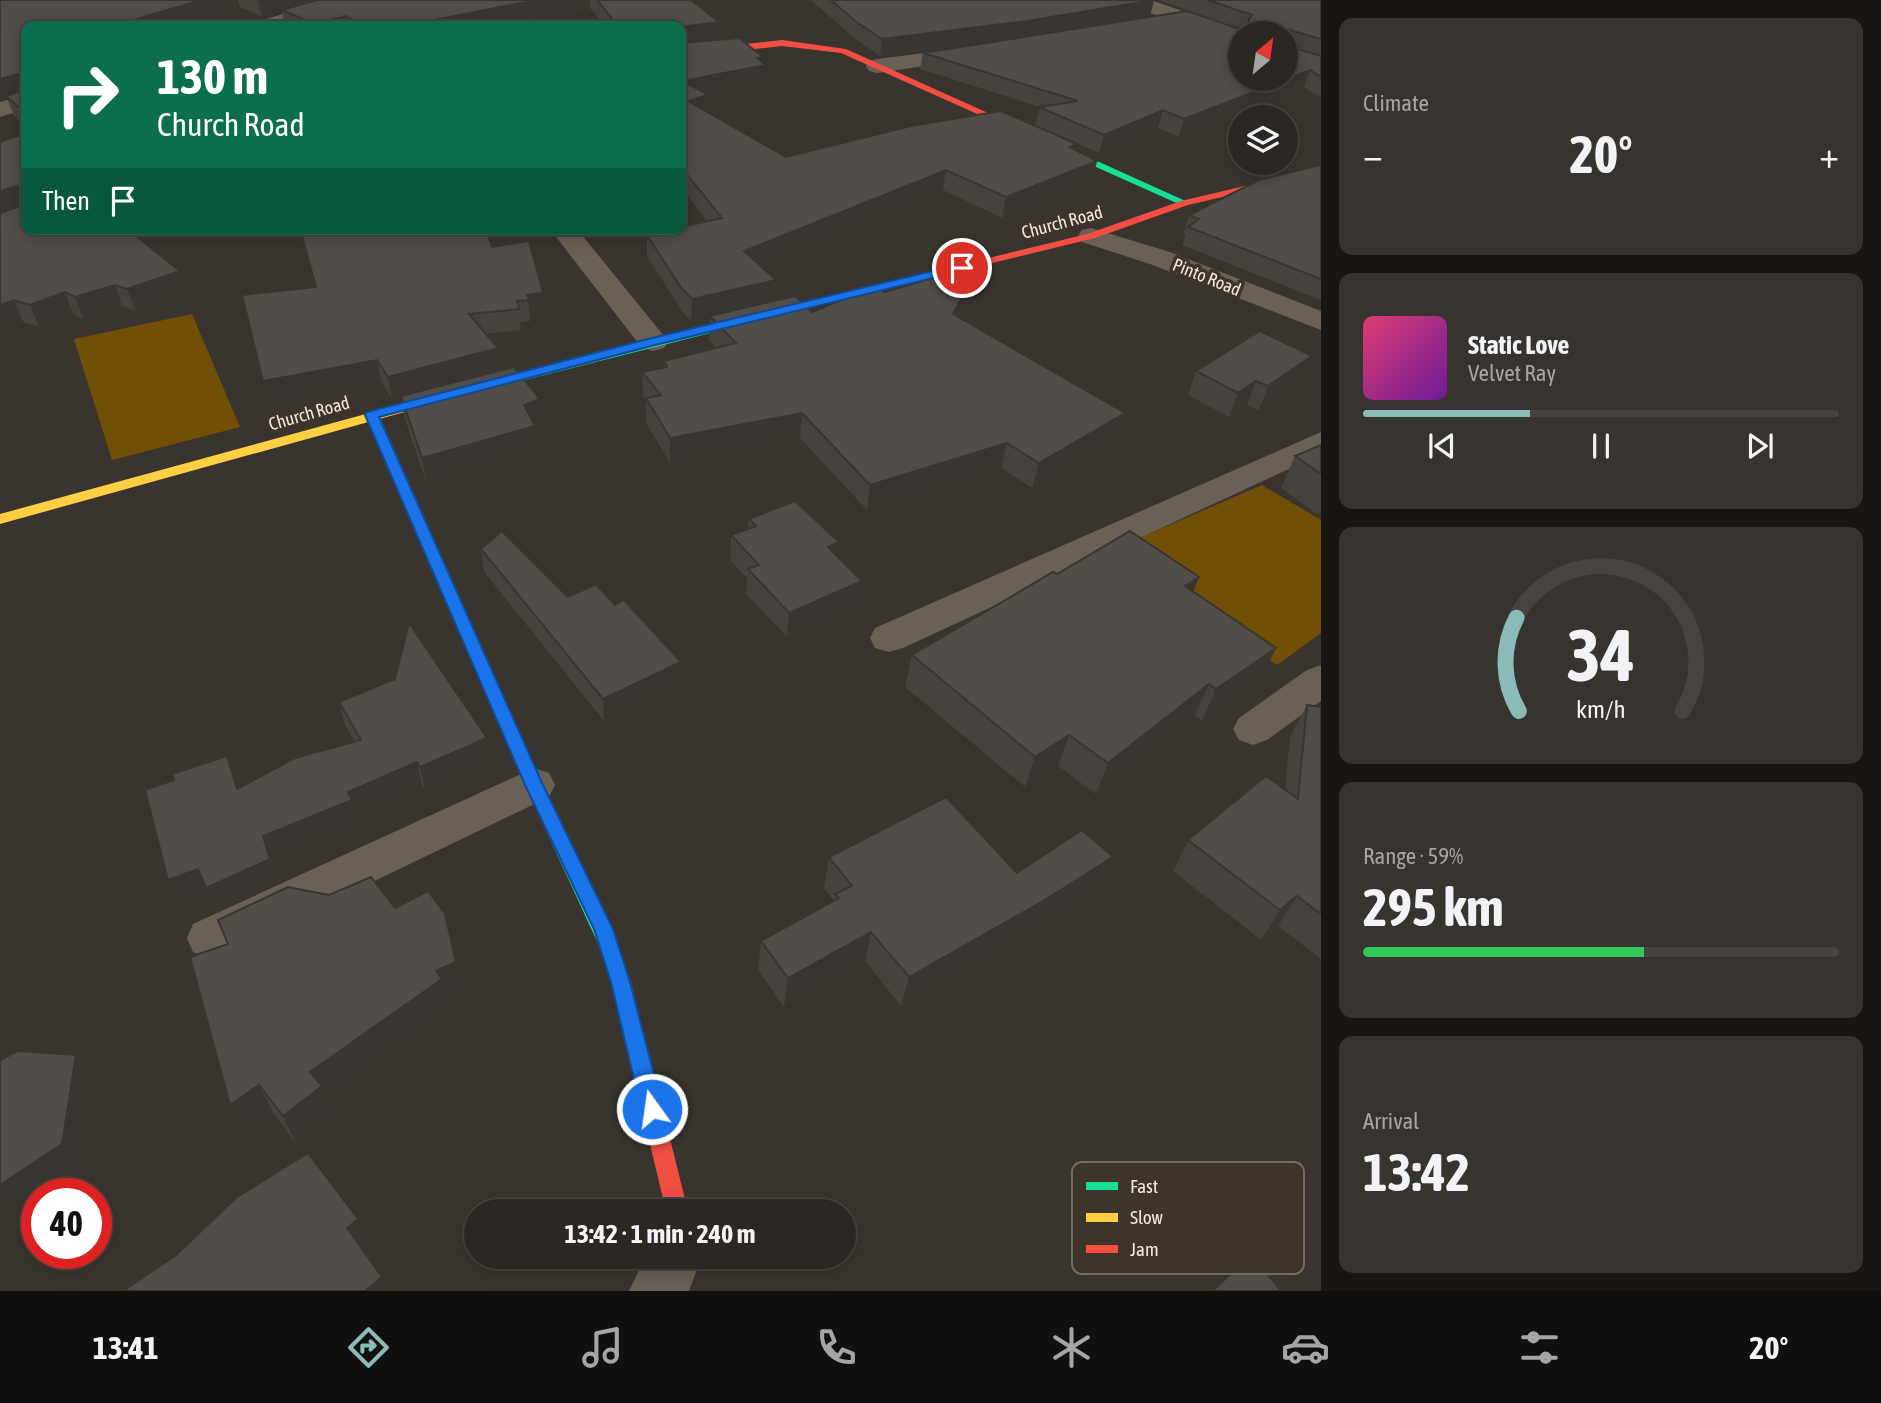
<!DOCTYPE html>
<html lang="en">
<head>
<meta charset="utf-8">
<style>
  body { margin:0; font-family:"Asap Condensed",sans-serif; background:#37332f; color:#f1f3f6; height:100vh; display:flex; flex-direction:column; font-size:26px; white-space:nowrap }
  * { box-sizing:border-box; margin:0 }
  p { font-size:23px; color:#a6a5a5 }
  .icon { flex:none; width:38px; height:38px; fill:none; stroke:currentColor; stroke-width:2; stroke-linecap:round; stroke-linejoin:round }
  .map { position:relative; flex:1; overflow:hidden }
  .sheet { display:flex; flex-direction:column; gap:18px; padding:18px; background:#181513; width:560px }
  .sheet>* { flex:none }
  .guide { position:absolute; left:21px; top:21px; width:665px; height:214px; border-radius:14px; box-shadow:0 4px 18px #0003,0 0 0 2px #474440; background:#0b6e4f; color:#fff; overflow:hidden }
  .needle { width:46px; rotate:29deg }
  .controls { position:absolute; left:1228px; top:21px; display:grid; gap:14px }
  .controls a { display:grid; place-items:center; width:70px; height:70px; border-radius:50%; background:#2b2722; box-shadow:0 4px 18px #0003,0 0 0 2px #474440; font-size:35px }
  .speed { position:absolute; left:21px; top:1178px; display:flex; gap:14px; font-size:35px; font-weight:700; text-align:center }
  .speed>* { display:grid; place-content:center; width:91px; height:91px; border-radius:50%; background:#2b2722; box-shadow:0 4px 18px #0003,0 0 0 2px #474440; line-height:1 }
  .speed .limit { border:10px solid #d22; background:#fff; color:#111 }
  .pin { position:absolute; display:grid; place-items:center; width:60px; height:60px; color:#fff; margin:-30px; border:4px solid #fff; border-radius:50%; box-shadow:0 2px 7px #0007 }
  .me { position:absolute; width:77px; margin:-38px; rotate:346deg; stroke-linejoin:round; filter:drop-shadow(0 0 5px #0008) }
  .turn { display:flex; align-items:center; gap:24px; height:147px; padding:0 21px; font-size:32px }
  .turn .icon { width:91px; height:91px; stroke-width:2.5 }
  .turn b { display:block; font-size:49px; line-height:60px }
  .then { display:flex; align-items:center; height:66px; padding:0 21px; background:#0003; gap:14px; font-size:26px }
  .big { font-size:52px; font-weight:700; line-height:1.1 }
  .sheet .widget { flex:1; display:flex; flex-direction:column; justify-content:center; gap:10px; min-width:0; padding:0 24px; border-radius:14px; background:#37332f }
  .sheet .dial { align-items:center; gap:0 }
  .dial svg { height:182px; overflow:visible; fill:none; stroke:#474440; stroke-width:7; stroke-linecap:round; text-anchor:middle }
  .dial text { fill:#f1f3f6; stroke:none }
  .song { display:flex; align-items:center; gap:21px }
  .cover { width:84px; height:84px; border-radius:10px; background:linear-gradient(135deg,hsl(340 70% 55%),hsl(280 70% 35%)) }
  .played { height:7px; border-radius:4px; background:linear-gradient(90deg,#8bbbb9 35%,#474440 35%) }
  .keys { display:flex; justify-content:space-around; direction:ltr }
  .heat { display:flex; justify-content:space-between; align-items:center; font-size:38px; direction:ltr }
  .charge { height:10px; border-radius:5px; background:linear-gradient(90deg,#34c759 59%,#474440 0) }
  .trip { position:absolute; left:464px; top:1199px; width:392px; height:70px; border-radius:35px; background:#2b2722; box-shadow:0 4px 18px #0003,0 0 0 2px #474440; font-weight:700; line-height:70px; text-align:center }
  .dock { display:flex; height:112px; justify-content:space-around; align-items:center; background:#11100e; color:#a6a5a5 }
  .dock .icon { width:49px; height:49px }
  .dock .on { color:#8bbbb9 }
  .dock b { font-size:32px; color:#f1f3f6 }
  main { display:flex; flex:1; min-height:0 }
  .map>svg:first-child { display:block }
  .green { fill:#724f07 }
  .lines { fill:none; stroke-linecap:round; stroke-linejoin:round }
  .street { fill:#696156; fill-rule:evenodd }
  .fast { fill:#16e098; fill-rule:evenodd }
  .slow { fill:#ffcf43; fill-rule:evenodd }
  .jam { fill:#f24e42; fill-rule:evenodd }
  .wall { fill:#46423e }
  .shaded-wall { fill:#393632 }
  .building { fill:#514d48; stroke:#393632; stroke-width:2; fill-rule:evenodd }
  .route { fill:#1a73e8; stroke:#114b97; stroke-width:2 }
  .labels { text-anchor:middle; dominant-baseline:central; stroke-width:7; stroke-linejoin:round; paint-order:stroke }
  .far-street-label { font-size:18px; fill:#efeae3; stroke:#3d352a }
  .key { fill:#3d352a; stroke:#726b62; stroke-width:2 }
  .key-label { font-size:19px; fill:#efeae3 }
</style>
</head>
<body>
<main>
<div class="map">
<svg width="1321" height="1291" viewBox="0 0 1321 1291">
  <rect width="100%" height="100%" fill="#39342e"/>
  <g class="green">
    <path d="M192 314 240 427 112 460 74 339Z"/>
    <path d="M1262 485 1321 520V633L1277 665 1114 549Z"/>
  </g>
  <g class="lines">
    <g class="street">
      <path d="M330 0H362L359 4 284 26H253L256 22Z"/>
      <path d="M1122 0H1151L1245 33H1241V45L1234 43 1125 4Z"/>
      <path d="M972 47 980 48 983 53 980 58 877 73 869 71 866 66 869 61 877 59Z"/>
      <path d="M26 94V109L0 117V102Z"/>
      <path d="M1091 228 1170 252 1321 311V330L1150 264 1082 242 1078 236 1082 230Z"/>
      <path d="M550 229H577L664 336 668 342 664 348 653 351 642 348Z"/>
      <path d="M1321 432V454L903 648 889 652 875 648 870 638 875 628Z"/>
      <path d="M1321 665V701L1267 740 1253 745 1239 740 1233 729 1239 718 1307 670Z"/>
      <path d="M534 768 549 773 555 785 549 797 227 952 210 959 193 952 187 938 193 924Z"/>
      <path d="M646 1256H702L689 1291H629Z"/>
    </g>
    <g class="fast">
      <path d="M1049 142H1055L1190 203 1181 205 1049 146Z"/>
      <path d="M857 290 863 293 861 295 450 399 444 395 445 392Z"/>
      <path d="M372 411 379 415 543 785 618 944 615 950 608 952 601 950 525 785 365 415Z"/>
    </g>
    <path class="slow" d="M450 391 455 392V398L0 524V514Z"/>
    <g class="jam">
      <path d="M782 40 846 49 1057 144 1049 146 841 53 782 46 681 57V51Z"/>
      <path d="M1321 168V174L1188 205 1095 238 857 296 851 293 853 291 1087 234 1181 201Z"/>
      <path d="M608 936 615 938 631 982 688 1211H666L611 982 598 944 601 938Z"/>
    </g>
  </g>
  <g class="wall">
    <path d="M0 0H691L719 39 766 65 765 84 708 95V113L786 157 1075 150 1097 161 1092 181 1002 218 943 190 760 265 776 280 774 301 812 312 885 292 977 287 959 318 1125 413 1117 438 1032 488 1001 468 867 510 800 438 670 463 646 423V400L643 396 642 372 664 368V361L717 348 709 340 710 317 691 321 682 311 647 256V235L707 221 681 187V26H604L590 8 498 26H285L282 11 262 17 240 7 26 26V127L14 116 7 98 0 100Z"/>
    <path d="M811 0H1154L1150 16 1056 32 1245 31 1159 0H1321V98L1304 87 1179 137 1158 128 1099 153 1035 125 1040 107 920 69 923 53 1007 39 880 56 853 37Z"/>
    <path d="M0 142 186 292 135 310 122 306 83 319 73 314 39 327 23 322 0 329Z"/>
    <path d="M1321 165V300L1182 245 1186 234 1183 233 1189 215Z"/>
    <path d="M299 229H486L492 247 543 293 545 314 530 316V321L520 322 521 330 486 334 500 370 392 399 381 381 268 403 315 287Z"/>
    <path d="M1196 371 1302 380 1259 410 1247 405 1229 417 1188 395Z"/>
    <path d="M401 396 542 421 534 424 537 449 426 481 405 419Z"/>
    <path d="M1321 445V513L1317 514 1281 488 1295 456Z"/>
    <path d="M749 519 837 556 858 606 787 637 746 594 747 578 730 560 731 535 748 528Z"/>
    <path d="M481 549 568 597 615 605 681 662 680 685 604 721 484 572Z"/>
    <path d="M1057 574 1199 577 1193 591 1261 679 1202 721 1195 715 1096 794 1058 766 1025 787 905 687 912 655Z"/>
    <path d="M339 702 490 761 425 790 422 785 356 814 358 824 271 859 279 882 216 911 208 892 179 902 168 880 174 780H236L239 788 355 742 345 725Z"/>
    <path d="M1307 705 1321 707V959L1278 926 1261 940 1173 871 1188 840 1285 789 1290 737Z"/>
    <path d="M829 857 1017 873 1100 887 1032 931 901 1006 865 961 784 1007 758 970 761 941 834 901 824 888Z"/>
    <path d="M395 908 463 993 447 1001 449 1011 327 1098 334 1115 297 1145 274 1114 246 1134 230 1105Z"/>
  </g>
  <g class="shaded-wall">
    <path d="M201 0H238L240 7 179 26H113Z"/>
    <path d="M258 0H321L282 10V11L262 17Z"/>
    <path d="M537 0H590V8L498 26H403Z"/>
    <path d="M1154 0 1150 16 1024 37 880 56 882 39Z"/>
    <path d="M346 16 347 26H314V24Z"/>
    <path d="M719 22V41L681 46V27Z"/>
    <path d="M763 57V65H766L765 84 708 95V114L688 121 683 81Z"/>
    <path d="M1310 70 1304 87 1179 137 1184 119Z"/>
    <path d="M21 73 26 88 8 98 6 96 7 98 0 100V79Z"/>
    <path d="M1163 110 1158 128 1099 153 1104 135Z"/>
    <path d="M1097 161 1092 181 1002 218 1006 197Z"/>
    <path d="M946 170 943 190 743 272 744 251Z"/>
    <path d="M20 185 26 202 0 215V191Z"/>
    <path d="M981 264 977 287 948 338 953 314Z"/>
    <path d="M180 271 186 292 135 310 127 289Z"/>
    <path d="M776 280 774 302 691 321 692 299Z"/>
    <path d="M115 285 122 306 83 319 75 297Z"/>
    <path d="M65 292 73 314 39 327 30 305Z"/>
    <path d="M543 293 545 314 530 316 527 295Z"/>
    <path d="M14 300 23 322 0 329V305Z"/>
    <path d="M498 348 500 370 392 399 388 377Z"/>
    <path d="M1312 356 1302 380 1259 410 1268 386Z"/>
    <path d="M377 360 381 381 268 403 263 381Z"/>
    <path d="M1256 381 1247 405 1229 417 1238 393Z"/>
    <path d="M540 399 542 421 526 427 524 405Z"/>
    <path d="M802 413 800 438 670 463V438Z"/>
    <path d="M1125 413 1117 438 1032 488 1039 463Z"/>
    <path d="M535 426 537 449 426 481 422 458Z"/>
    <path d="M1007 443 1001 468 867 510 870 485Z"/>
    <path d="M839 542 836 567 828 547Z"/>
    <path d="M1199 577 1187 608 1185 586Z"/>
    <path d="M862 581 858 606 787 637 789 613Z"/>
    <path d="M1276 648 1261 679 1202 721 1216 689Z"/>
    <path d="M681 662 680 685 604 721 603 699Z"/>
    <path d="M1209 684 1195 715 1096 794 1108 763Z"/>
    <path d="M1069 735 1058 766 1025 787 1035 757Z"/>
    <path d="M487 738 490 761 425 790 420 767Z"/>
    <path d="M227 756 236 780 246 812 237 789Z"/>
    <path d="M417 762 422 785 356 814 358 824 271 859 279 882 216 911 208 892 179 902 168 880 263 836 348 792Z"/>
    <path d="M1113 857 1100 887 1032 931 901 1006 909 977Z"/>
    <path d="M1297 896 1278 926 1261 940 1280 910Z"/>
    <path d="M871 932 865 961 784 1007 788 978Z"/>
    <path d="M456 962 463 993 447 1001 449 1011 327 1098 334 1115 297 1145 283 1116 310 1072 436 971Z"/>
    <path d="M76 1055 90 1076 77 1163 0 1215V1185Z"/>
    <path d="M259 1085 274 1114 246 1134 230 1105Z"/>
    <path d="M358 1219 370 1246 359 1255 347 1228Z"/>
    <path d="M382 1277 388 1291H365Z"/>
  </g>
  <g class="building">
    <path d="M0 0H201L113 26H26V114L6 96 21 91V73L0 79Z"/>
    <path d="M317 0H537L403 26H363L346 16 314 24 282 10Z"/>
    <path d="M597 0H691L719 22 681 27V26H618Z"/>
    <path d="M831 0H1154L1027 21 882 39 855 21Z"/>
    <path d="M1208 0H1321V39L1290 30V47L1321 56V77L1310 70 1184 119 1163 110 1104 135 1039 107 1078 101 923 53 1187 11 1245 31 1249 29V19L1252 15ZM1241 33H1286V79H1241Z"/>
    <path d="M739 38 763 57 757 58 766 65 683 81 708 95 688 101 786 157 911 126 1001 111 1077 144 1070 147 1097 161 1006 197 946 170 744 251 776 280 692 299 682 289 647 235 672 229H681V227L722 218 681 167V43Z"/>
    <path d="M26 133V229H127L180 271 127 289 115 285 75 297 65 292 30 305 14 300 0 305V213L20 206V185L0 191V142Z"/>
    <path d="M1321 165V279L1188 227 1199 219 1189 215 1259 180Z"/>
    <path d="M300 229H486L492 247 529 241 543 293 527 295 529 300 517 301 519 309 469 314 498 348 388 377 377 360 263 381 242 295 316 287Z"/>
    <path d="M981 264 953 314 1125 413 1039 463 1007 443 870 485 802 413 670 438 646 398 661 395 642 372 667 367 664 361 736 343 710 316 795 296 812 312 875 286 885 292Z"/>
    <path d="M1260 331 1312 356 1268 386 1256 381 1238 393 1196 371Z"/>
    <path d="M514 367 540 399 524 405 535 426 422 458 401 396Z"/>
    <path d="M1321 445V474L1295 456Z"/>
    <path d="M795 501 839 542 828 547 862 581 789 613 748 569 759 565 731 535 756 526 749 519Z"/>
    <path d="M502 531 568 597 596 584 615 605 624 600 681 662 603 699 481 549Z"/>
    <path d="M1130 531 1199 577 1185 586 1276 648 1216 689 1209 684 1108 763 1069 735 1035 757 912 655 1053 572 1057 574Z"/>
    <path d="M409 623 487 738 420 767 417 762 348 792 352 800 263 836 270 859 206 888 198 869 168 880 145 790 174 780 172 774 227 756 237 789 295 758 361 740 339 702 395 679Z"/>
    <path d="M1307 705 1321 707V914L1297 896 1280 910 1188 840 1266 776 1298 799Z"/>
    <path d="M946 797 1017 873 1082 830 1113 857 1043 901 909 977 871 932 788 978 761 941 839 898 835 894 852 886 829 857Z"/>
    <path d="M371 877 395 908 428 891 445 914 456 962 436 971 442 979 310 1072 322 1086 283 1116 259 1085 230 1105 190 957 228 944 218 920 288 887 329 895Z"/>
    <path d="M17 1051 76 1055 62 1144 0 1185V1061Z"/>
    <path d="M308 1153 358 1219 347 1228 382 1277 365 1291H123L175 1256 237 1197Z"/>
    <path d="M1252 1255 1281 1291H1212Z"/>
  </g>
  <path class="route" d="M962 264 967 268 966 270 655 345 379 417 543 785 613 929 630 982 663 1109 660 1116 652 1119 644 1116 641 1109 611 982 594 929 525 785 365 415 367 412 648 339Z"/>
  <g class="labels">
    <g class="far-street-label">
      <text transform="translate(1062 222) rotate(-15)">Church Road</text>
      <text transform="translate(1207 277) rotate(22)">Pinto Road</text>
      <text transform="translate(309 413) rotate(-16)">Church Road</text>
    </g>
  </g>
  <rect x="1072" y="1162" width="232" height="112" rx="10" class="key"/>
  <rect x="1086" y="1182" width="32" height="8" fill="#16e098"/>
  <rect x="1086" y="1213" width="32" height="9" fill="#ffcf43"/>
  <rect x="1086" y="1245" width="32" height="8" fill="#f24e42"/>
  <g class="key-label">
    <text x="1130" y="1193">Fast</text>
    <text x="1130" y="1224">Slow</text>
    <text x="1130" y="1256">Jam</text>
  </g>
</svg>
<div class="controls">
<a><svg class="needle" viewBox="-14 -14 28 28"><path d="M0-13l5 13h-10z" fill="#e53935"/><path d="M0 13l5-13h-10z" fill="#a6a5a5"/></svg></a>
<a><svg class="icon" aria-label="layers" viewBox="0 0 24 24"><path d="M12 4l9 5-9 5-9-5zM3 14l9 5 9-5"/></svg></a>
</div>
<div class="speed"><div class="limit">40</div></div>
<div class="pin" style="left:962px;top:268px;background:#d93025"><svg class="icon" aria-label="arrive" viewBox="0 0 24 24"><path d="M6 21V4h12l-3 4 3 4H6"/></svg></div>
<svg class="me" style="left:652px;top:1109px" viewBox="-20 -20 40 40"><circle r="17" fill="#1a73e8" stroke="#fff" stroke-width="3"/><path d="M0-11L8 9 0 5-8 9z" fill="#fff"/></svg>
<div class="trip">13:42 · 1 min · 240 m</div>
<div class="guide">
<div class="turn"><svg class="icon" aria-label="right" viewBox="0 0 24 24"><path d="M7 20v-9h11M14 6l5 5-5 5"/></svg><div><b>130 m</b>Church Road</div></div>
<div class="then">Then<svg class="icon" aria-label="arrive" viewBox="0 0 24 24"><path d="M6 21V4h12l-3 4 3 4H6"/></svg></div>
</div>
</div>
<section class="sheet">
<div class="widget"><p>Climate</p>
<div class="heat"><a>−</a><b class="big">20°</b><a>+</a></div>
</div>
<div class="widget">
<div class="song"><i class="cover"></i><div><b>Static Love</b><p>Velvet Ray</p></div></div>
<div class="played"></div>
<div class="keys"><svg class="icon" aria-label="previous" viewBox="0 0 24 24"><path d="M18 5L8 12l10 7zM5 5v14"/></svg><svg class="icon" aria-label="pause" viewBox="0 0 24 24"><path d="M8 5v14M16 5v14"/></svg><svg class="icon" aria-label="next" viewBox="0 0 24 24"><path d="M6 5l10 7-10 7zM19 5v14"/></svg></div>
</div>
<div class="widget dial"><svg viewBox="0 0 100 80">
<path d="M14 69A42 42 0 1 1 86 69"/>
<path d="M14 69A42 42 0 0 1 13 28" stroke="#8bbbb9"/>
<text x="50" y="56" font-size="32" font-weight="700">34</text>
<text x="50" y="72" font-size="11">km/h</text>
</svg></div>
<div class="widget"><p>Range · 59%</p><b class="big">295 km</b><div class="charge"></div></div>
<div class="widget"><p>Arrival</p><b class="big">13:42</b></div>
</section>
</main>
<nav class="dock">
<b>13:41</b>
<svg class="icon on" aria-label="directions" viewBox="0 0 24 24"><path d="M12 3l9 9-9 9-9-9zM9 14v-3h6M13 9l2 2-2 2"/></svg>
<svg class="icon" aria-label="music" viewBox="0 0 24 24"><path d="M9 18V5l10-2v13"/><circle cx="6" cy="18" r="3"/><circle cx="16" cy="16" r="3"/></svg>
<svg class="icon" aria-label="phone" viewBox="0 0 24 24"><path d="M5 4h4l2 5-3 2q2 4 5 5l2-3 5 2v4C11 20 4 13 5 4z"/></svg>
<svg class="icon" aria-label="climate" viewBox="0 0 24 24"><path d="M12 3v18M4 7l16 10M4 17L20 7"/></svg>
<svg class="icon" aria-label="car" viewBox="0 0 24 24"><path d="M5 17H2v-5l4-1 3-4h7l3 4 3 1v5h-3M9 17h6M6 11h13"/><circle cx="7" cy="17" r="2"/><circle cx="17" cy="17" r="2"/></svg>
<svg class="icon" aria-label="filters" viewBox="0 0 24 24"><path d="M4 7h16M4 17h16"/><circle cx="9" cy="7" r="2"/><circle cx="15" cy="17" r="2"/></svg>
<b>20°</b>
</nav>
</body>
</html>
